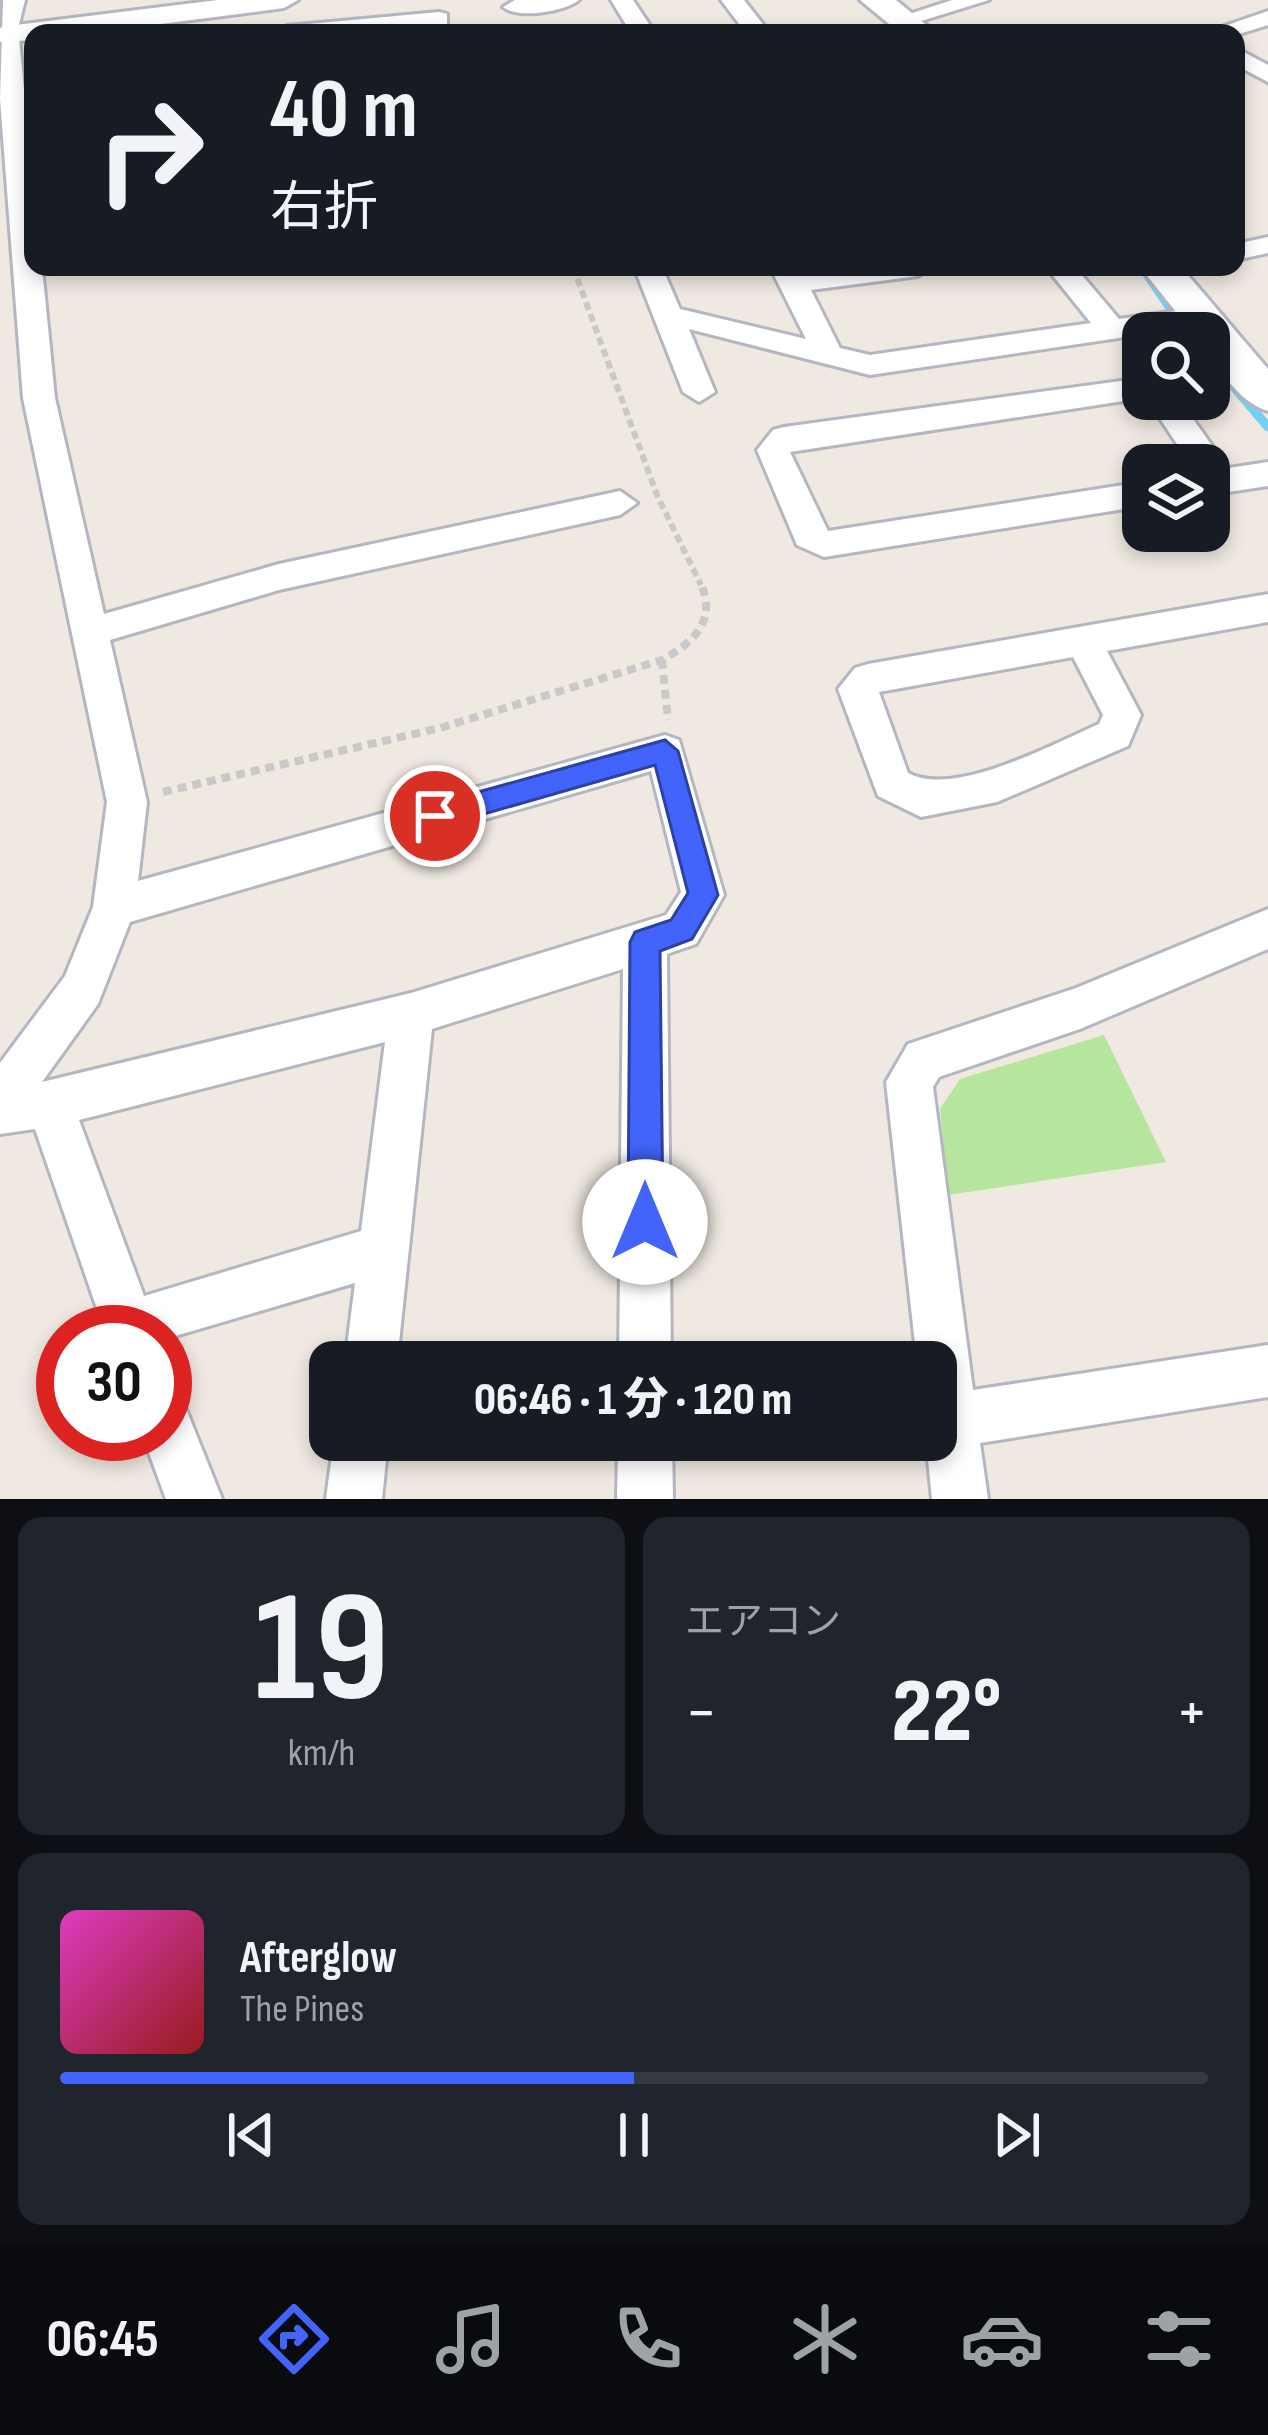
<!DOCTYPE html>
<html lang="ja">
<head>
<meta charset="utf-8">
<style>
  body { margin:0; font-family:"Sofia Sans Condensed","Noto Sans JP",sans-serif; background:#20242c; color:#f1f3f6; height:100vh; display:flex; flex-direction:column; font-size:45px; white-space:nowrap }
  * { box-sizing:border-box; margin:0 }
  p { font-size:39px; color:#9ea1a6 }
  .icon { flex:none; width:66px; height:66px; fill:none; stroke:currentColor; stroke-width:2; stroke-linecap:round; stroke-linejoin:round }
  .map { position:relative; height:1499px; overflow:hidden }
  .sheet { display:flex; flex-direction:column; gap:18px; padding:18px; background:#0d0f14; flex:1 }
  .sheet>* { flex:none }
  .top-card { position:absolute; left:24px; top:24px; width:1221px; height:252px; border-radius:24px; box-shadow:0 6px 18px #0003; background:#171b24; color:#f1f3f6; overflow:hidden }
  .controls { position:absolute; left:1122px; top:312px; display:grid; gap:24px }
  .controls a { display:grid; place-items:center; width:108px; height:108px; border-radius:24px; background:#171b24; box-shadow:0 6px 18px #0003; font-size:60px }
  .speed { position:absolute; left:36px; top:1305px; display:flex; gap:24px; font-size:60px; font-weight:700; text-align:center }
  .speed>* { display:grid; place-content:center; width:156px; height:156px; border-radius:50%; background:#171b24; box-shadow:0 6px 18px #0003; line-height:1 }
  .speed .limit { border:18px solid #d22; background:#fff; color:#111 }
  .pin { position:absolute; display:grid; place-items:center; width:102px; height:102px; color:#fff; margin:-51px; border:6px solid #fff; border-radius:50%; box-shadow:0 3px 12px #0007 }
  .me { position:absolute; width:132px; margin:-66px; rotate:0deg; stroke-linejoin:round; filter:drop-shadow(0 0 9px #0008) }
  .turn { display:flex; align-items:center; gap:42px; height:252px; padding:0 48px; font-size:54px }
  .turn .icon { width:156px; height:156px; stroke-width:2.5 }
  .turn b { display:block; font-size:84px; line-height:102px }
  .big { font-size:90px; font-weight:800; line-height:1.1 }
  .sheet .card { flex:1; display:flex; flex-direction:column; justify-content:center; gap:18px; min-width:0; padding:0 42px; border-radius:24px; background:#20242c }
  .sheet .dial { align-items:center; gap:0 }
  .dial b { font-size:156px; line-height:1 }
  .song { display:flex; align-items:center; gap:36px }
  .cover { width:144px; height:144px; border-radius:18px; background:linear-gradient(135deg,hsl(310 70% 55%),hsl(0 70% 35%)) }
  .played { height:12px; border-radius:6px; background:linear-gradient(90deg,#4264fb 50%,#363941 50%) }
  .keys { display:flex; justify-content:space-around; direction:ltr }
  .heat { display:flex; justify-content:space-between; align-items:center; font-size:66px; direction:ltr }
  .sheet .tiles { flex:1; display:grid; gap:18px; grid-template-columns:1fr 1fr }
  .card:last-child { grid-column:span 2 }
  .trip { position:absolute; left:309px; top:1341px; width:648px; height:120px; border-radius:24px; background:#171b24; box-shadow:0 6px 18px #0003; font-weight:800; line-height:120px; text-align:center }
  .dock { display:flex; height:192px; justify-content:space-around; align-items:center; background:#090b0e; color:#9ea1a6 }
  .dock .icon { width:84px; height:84px }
  .dock .selected { color:#4264fb }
  .dock b { font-size:54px; color:#f1f3f6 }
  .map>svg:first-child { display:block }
  .green { fill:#b6e59e }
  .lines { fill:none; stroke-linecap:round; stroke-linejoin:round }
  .stream { stroke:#75cff0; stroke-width:9 }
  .minor-casing { stroke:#b4b7c1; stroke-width:6 }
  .tertiary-casing { stroke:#b4b7c1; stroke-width:6 }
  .secondary-casing { stroke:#b4b7c1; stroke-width:6 }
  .path-far1 { stroke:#c9c9c9; stroke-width:6; stroke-dasharray:8 4.5; stroke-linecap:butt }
  .path { stroke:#c9c9c9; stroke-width:8; stroke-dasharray:9 6; stroke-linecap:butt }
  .minor { fill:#fff; fill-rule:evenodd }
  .tertiary { fill:#fff; fill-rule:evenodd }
  .secondary { fill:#fff; fill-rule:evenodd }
  .route { fill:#4264fb; stroke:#2b41a3; stroke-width:3 }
</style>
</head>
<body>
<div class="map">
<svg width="1268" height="1499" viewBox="0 0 1268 1499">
  <rect width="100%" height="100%" fill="#efe9e1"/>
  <path class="green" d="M1104 1035 1166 1162 948 1195 940 1109 960 1079Z"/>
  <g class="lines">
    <g class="stream">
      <path d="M1142 267 1170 308"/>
      <path d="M1209 358 1268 427"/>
    </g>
    <defs>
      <g id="minor">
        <path d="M3 0H25L18 28 33 182V267H42L55 398 104 614 279 564 620 491 637 503 620 515 279 590 110 640 147 802 138 881 665 735 679 740 724 895 696 944 667 954 671 1362H619L623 969 432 1029 397 1362H345L355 1283 165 1339V1332H105L35 1129 0 1134V1063L65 976 93 907 107 802 23 398 0 99ZM651 771 681 892 666 915 411 993 42 1082 98 1004 130 922ZM385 1042 361 1231 144 1296 79 1120Z"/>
        <path d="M579 0C564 12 518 19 503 7L515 0Z"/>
        <path d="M611 0H633L655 33H631Z"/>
        <path d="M721 0H744L770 33H746Z"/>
        <path d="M952 0H989L902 27 891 20Z"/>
        <path d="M1268 11V25L1236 35 1204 33Z"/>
        <path d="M439 12 447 14V24L362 33H275L287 26Z"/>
        <path d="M1236 48 1268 65V82L1236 65Z"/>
        <path d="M1268 237V253L1236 260V244Z"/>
        <path d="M634 267H662L680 309 806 339 770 267H798L802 273 932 267 918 276 811 290 840 348 870 355 1091 323 1046 267H1075L1119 319 1199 308 1214 317 1199 326 870 375 689 329 715 392 699 402 683 392Z"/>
        <path d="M1143 378V398L790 452 828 531 1143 482V506L824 557 797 545 757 450 773 430 784 427Z"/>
        <path d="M1147 399H1179L1220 457 1222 469 1268 462V486L1209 495V465H1191Z"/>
        <path d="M1268 594V622L1107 651 1141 715 1128 746 997 802 921 817 878 796 838 689 855 668 868 664ZM1073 657 1103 715 1099 724C1053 744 954 798 908 773L879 692Z"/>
        <path d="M1268 909V949L1080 1029 939 1077 933 1087 973 1390 1268 1345V1397L980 1443 988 1499H932L926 1440H936V1362H917L886 1082 908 1044 1076 988Z"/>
        <path d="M165 1396 184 1404 222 1499H166L142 1434H165Z"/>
        <path d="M334 1440H388L382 1499H326Z"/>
        <path d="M618 1440H672L673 1499H617Z"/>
      </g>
      <path id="tertiary" d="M218 0H298L284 8 91 33H33V40L0 42V28L8 26Z"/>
      <g id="secondary">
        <path d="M860 0H896L936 33H900Z"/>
        <path d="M1140 267H1181L1268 369V411C1239 403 1209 362 1209 333H1193Z"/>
      </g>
    </defs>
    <use href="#minor" class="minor-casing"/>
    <use href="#tertiary" class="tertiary-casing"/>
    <use href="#secondary" class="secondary-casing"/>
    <path class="path-far1" d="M573 267 657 495 701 585"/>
    <g class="path">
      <path d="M662 660 668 720"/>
      <path d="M163 792 440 728 662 660C694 642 718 620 700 582"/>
    </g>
    <use href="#minor" class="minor"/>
    <use href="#tertiary" class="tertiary"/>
    <use href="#secondary" class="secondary"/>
  </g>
  <path class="route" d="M665 740 678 751 718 895 692 939 660 951 663 1222 658 1234 645 1239 633 1234 628 1222 630 942 635 932 671 920 688 893 655 765 435 828 421 816 435 804Z"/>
</svg>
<div class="controls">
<a><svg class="icon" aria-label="search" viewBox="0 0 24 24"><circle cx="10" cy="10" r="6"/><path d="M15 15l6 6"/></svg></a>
<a><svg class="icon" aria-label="layers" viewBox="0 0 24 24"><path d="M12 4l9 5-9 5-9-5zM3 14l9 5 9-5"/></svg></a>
</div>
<div class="speed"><div class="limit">30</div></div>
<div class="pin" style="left:435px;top:816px;background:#d93025"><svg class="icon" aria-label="arrive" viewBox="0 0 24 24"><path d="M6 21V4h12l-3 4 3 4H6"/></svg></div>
<svg class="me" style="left:645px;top:1222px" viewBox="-20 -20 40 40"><circle r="19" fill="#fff"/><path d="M0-13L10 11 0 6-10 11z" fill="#4264fb"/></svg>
<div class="trip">06:46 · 1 分 · 120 m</div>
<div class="top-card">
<div class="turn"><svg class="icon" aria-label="right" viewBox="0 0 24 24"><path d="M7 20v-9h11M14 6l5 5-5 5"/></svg><div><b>40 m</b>右折</div></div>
</div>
</div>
<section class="sheet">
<div class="tiles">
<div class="card dial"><b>19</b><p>km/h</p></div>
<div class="card"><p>エアコン</p>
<div class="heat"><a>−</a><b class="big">22°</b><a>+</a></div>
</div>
<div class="card">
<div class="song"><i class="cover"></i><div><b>Afterglow</b><p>The Pines</p></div></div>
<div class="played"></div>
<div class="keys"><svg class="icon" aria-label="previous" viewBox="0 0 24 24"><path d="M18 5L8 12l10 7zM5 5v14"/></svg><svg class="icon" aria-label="pause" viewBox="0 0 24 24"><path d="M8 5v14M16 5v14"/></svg><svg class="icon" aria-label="next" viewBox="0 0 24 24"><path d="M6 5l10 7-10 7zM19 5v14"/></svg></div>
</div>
</div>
</section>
<nav class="dock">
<b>06:45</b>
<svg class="icon selected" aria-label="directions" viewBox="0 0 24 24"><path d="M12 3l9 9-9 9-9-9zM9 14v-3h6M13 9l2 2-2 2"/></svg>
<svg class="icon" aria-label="music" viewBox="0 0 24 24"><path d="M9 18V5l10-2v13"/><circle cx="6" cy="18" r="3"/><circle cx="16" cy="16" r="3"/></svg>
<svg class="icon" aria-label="phone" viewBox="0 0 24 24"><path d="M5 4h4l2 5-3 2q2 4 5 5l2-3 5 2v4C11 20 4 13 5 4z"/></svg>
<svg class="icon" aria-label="climate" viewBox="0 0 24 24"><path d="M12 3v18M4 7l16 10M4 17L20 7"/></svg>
<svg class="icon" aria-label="car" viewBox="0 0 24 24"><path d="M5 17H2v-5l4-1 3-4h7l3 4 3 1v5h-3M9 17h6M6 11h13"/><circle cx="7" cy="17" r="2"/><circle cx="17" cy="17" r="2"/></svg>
<svg class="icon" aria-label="filters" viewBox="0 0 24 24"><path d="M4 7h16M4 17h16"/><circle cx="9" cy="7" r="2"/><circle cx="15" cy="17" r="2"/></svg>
</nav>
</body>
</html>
